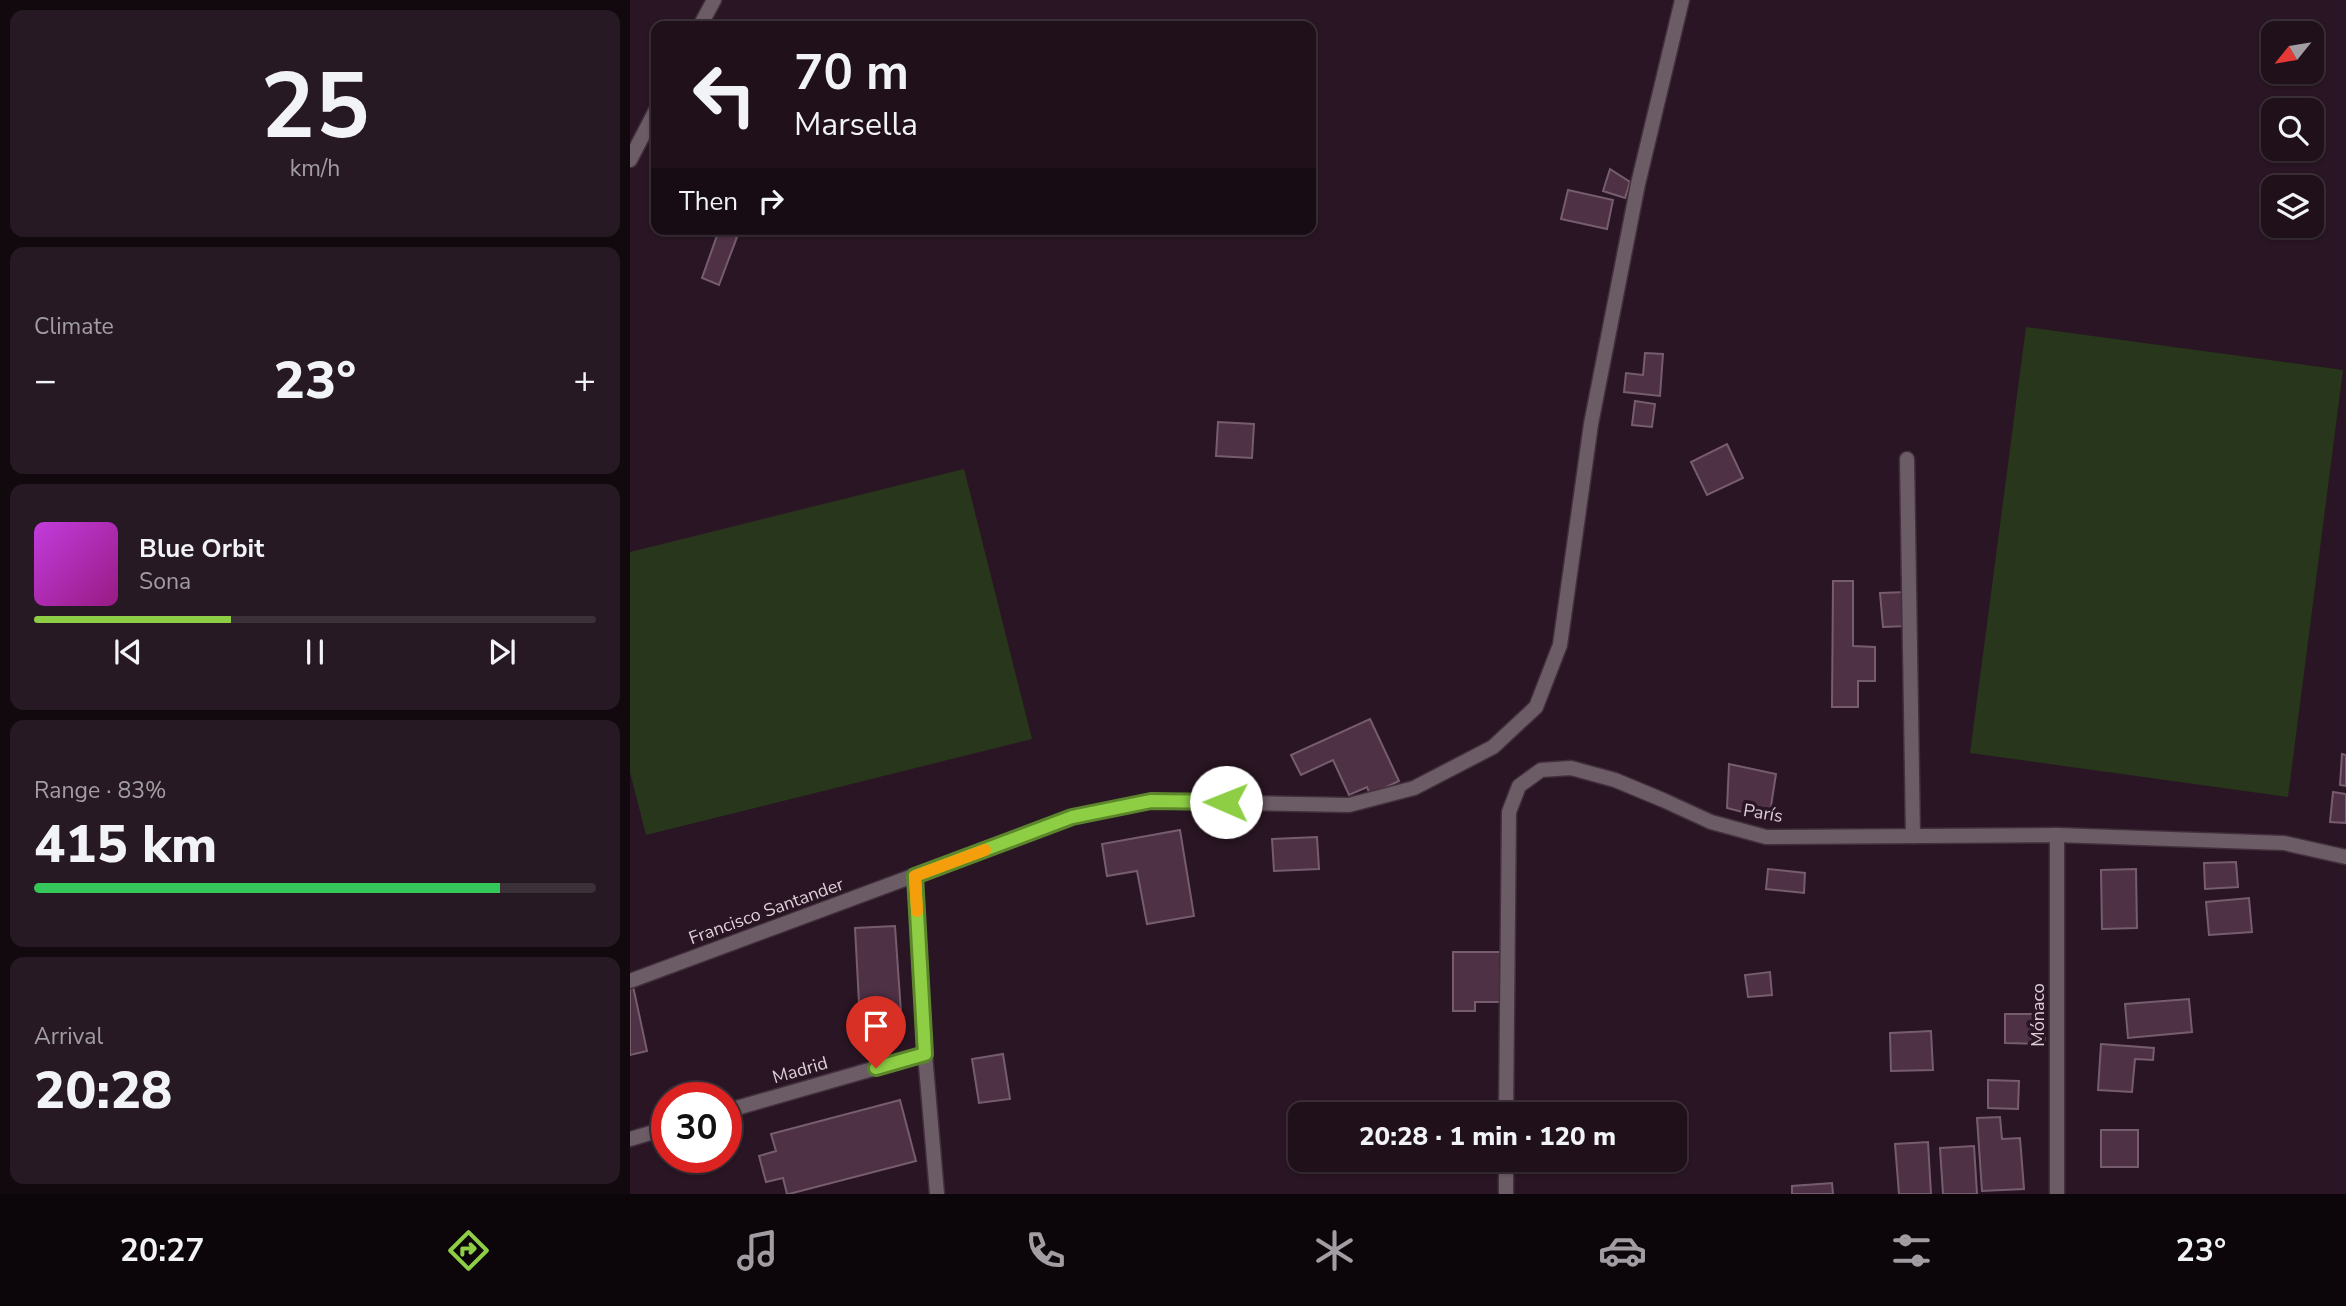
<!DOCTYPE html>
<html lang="en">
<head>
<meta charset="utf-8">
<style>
  body { margin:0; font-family:"Nunito Sans",sans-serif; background:#271923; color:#f1f3f6; height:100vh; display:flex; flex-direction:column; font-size:26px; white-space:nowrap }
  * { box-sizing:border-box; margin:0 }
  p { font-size:23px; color:#a19da2 }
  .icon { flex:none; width:38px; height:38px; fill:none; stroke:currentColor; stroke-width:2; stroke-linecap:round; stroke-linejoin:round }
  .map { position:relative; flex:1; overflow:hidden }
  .drawer { display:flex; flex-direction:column; gap:10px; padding:10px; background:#11090e; width:630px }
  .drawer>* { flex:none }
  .hud { position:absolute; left:21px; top:21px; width:665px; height:214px; border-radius:14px; box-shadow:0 2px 5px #0004,0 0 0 2px #3c3039; background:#1f101a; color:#f1f3f6; overflow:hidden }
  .needle { width:46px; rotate:240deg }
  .fabs { position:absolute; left:1631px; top:21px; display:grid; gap:14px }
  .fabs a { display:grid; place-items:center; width:63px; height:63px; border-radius:14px; background:#1f101a; box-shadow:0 2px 5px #0004,0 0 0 2px #3c3039; font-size:35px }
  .speed { position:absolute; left:21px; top:1082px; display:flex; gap:14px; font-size:35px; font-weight:700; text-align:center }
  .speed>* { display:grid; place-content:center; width:91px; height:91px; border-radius:50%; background:#1f101a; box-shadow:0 2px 5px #0004,0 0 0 2px #3c3039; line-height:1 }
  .speed .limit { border:10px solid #d22; background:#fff; color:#111 }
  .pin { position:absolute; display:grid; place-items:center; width:60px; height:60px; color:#fff; margin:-72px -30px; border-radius:50% 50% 50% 0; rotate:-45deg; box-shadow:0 0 7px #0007 }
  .pin .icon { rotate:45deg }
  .me { position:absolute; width:77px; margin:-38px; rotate:271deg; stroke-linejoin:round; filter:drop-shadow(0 0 5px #0008) }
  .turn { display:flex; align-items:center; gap:24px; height:147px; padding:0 28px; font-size:32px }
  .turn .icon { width:91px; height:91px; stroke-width:2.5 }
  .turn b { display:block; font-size:49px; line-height:60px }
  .then { display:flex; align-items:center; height:66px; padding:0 28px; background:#0003; gap:14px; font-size:26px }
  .big { font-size:52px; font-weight:800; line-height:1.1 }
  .drawer .card { flex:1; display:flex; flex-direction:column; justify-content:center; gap:10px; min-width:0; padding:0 24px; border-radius:14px; background:#271923 }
  .drawer .dial { align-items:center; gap:0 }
  .dial b { font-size:91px; line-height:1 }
  .song { display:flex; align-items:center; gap:21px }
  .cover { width:84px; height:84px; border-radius:10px; background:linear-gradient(135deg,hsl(290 70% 55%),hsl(310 70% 35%)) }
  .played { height:7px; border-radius:4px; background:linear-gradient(90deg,#8dce44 35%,#3c3039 35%) }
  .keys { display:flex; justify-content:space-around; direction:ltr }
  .heat { display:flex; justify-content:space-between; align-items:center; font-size:38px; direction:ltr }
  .charge { height:10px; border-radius:5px; background:linear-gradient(90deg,#34c759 83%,#3c3039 0) }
  .trip { position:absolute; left:658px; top:1102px; width:399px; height:70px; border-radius:14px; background:#1f101a; box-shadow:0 2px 5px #0004,0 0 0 2px #3c3039; font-weight:800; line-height:70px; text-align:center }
  .tabs { display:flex; height:112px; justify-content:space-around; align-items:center; background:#0c060a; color:#a19da2 }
  .tabs .icon { width:49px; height:49px }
  .tabs .selected { color:#8dce44 }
  .tabs b { font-size:32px; color:#f1f3f6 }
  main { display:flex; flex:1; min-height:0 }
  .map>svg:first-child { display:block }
  .green { fill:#28361b }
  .building { fill:#4f3146; stroke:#765d6d; stroke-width:2 }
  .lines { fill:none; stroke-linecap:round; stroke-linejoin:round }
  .minor-casing { stroke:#422f3c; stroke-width:17 }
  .minor { stroke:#6b5c66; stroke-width:14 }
  .route-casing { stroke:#5c862c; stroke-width:18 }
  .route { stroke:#8dce44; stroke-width:12 }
  .slow { stroke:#f59e0b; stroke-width:12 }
  .labels { text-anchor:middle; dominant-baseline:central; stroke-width:7; stroke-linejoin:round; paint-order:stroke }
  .street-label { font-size:18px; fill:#ddced8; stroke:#291523 }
</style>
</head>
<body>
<main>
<section class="drawer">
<div class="card dial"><b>25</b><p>km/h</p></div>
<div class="card"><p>Climate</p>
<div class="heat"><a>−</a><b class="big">23°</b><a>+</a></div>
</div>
<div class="card">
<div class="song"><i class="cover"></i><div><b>Blue Orbit</b><p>Sona</p></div></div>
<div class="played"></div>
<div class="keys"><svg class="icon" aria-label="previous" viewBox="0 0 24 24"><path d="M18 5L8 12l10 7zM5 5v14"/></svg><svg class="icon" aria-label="pause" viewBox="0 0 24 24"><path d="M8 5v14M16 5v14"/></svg><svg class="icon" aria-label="next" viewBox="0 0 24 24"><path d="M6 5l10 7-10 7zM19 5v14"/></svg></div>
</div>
<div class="card"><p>Range · 83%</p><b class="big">415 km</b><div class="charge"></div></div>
<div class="card"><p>Arrival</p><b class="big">20:28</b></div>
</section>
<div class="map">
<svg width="1716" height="1194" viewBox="0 0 1716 1194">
  <rect width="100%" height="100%" fill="#291523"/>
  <g class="green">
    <path d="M1396 327 1713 370 1658 797 1340 753Z"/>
    <path d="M334 469 402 739 16 835 0 772V552Z"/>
  </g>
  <g class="building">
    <path d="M980 169 1000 182 995 198 973 191Z"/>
    <path d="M938 190 983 200 977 229 931 219Z"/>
    <path d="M89 230 107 237 89 285 72 278Z"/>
    <path d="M1015 353 1033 354 1030 396 994 392 996 373 1013 375Z"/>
    <path d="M1005 401 1025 404 1022 427 1002 425Z"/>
    <path d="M588 422 624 424 622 458 586 456Z"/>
    <path d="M1097 444 1113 478 1077 495 1061 462Z"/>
    <path d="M1203 581H1223V646L1245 647V681H1228V707H1202Z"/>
    <path d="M1276 592 1278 626 1253 627 1250 593Z"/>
    <path d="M740 719 769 781 740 795 737 787 719 795 703 760 671 775 661 755Z"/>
    <path d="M1712 754 1716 755V786L1710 785Z"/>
    <path d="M1099 764 1146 774 1139 819 1097 808Z"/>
    <path d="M1703 792 1716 794V823L1700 822Z"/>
    <path d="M550 830 564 916 517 924 507 871 477 876 472 844Z"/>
    <path d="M687 837 689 869 644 871 642 839Z"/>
    <path d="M1606 862 1608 887 1575 889 1574 863Z"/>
    <path d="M1138 869 1175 873 1174 893 1136 889Z"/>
    <path d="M1506 869 1507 928 1472 929 1471 870Z"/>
    <path d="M1619 898 1622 932 1579 935 1576 902Z"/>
    <path d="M265 926 272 1027 231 1040 225 928Z"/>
    <path d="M823 952H872L873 1002H845V1011H823Z"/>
    <path d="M1140 972 1142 995 1118 997 1115 975Z"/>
    <path d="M0 986H3L17 1051 0 1055Z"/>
    <path d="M1559 999 1562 1032 1498 1038 1495 1004Z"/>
    <path d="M1375 1014H1415V1044L1375 1043Z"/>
    <path d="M1301 1031 1303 1070 1261 1071 1260 1033Z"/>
    <path d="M1471 1044 1524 1048 1523 1060 1505 1059 1502 1092 1468 1090Z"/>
    <path d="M373 1054 380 1099 349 1103 342 1059Z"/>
    <path d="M1358 1080 1389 1081 1388 1109 1358 1108Z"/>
    <path d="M270 1100 286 1161 159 1194H157L153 1178 136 1182 129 1156 146 1151 141 1134Z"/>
    <path d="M1370 1117 1372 1139 1390 1138 1394 1189 1352 1191 1347 1118Z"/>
    <rect x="1471" y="1130" width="37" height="37"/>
    <path d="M1298 1142 1301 1194H1269L1265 1144Z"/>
    <path d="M1344 1146 1347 1194H1313L1310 1148Z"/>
    <path d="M1202 1183 1203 1194H1162V1186Z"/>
  </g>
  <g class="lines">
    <defs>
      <g id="minor">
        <path d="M70 26 84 0"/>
        <path d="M0 160 26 110"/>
        <path d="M1277 459 1283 836"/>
        <path d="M1427 835V1194"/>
        <path d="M285 876 295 1054 307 1194"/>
        <path d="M0 981 442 817 521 801 719 805 784 788 863 747 906 707 930 645 961 424 1008 184 1052 0"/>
        <path d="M96 1111 295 1054"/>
        <path d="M876 1115 879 812 889 786 911 770 941 768 985 780 1033 800 1081 822 1136 837 1427 835 1654 843 1716 857"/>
        <path d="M0 1139 37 1128"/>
        <path d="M876 1194V1160"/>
      </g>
    </defs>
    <use href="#minor" class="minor-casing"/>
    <use href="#minor" class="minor"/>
  </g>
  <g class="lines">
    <defs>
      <path id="route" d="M246 1068 295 1054 285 876 442 817 521 801 596 802"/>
    </defs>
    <use href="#route" class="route-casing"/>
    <use href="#route" class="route"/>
    <path class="slow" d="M287 911 285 876 355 850"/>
  </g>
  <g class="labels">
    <g class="street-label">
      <text transform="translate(1133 813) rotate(9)">París</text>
      <text transform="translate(136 911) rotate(-20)">Francisco Santander</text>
      <text transform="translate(1408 1015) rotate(-90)">Mónaco</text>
      <text transform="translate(170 1070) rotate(-16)">Madrid</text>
    </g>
  </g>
</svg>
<div class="fabs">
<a><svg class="needle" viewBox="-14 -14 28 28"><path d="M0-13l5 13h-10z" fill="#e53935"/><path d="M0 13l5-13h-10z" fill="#a19da2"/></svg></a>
<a><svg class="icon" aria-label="search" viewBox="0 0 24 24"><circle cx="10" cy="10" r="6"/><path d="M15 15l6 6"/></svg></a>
<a><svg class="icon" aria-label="layers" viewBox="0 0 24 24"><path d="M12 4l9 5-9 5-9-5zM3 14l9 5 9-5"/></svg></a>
</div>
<div class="speed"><div class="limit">30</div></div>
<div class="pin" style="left:246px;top:1068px;background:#d93025"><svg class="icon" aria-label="arrive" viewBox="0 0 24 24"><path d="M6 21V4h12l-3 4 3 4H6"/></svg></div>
<svg class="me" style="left:596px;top:802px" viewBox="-20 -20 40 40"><circle r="19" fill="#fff"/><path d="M0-13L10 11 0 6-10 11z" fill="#8dce44"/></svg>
<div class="trip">20:28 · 1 min · 120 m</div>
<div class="hud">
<div class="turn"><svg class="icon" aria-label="left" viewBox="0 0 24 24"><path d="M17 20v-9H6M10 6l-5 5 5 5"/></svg><div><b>70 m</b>Marsella</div></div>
<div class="then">Then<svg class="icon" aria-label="right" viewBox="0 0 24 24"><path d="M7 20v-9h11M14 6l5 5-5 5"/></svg></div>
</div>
</div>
</main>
<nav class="tabs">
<b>20:27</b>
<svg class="icon selected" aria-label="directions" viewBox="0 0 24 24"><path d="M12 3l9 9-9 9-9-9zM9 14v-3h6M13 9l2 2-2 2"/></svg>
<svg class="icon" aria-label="music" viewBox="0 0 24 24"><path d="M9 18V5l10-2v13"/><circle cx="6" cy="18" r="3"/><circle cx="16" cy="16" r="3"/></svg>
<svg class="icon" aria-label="phone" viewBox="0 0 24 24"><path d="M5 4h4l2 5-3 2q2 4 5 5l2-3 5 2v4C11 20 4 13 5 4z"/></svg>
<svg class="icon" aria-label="climate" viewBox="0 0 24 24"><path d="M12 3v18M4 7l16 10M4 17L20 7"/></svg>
<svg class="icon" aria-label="car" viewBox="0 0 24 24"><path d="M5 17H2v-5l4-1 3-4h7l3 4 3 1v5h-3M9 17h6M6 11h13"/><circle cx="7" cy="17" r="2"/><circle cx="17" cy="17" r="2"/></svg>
<svg class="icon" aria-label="filters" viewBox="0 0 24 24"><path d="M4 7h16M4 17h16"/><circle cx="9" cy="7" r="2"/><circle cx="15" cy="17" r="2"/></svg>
<b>23°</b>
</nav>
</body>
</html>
